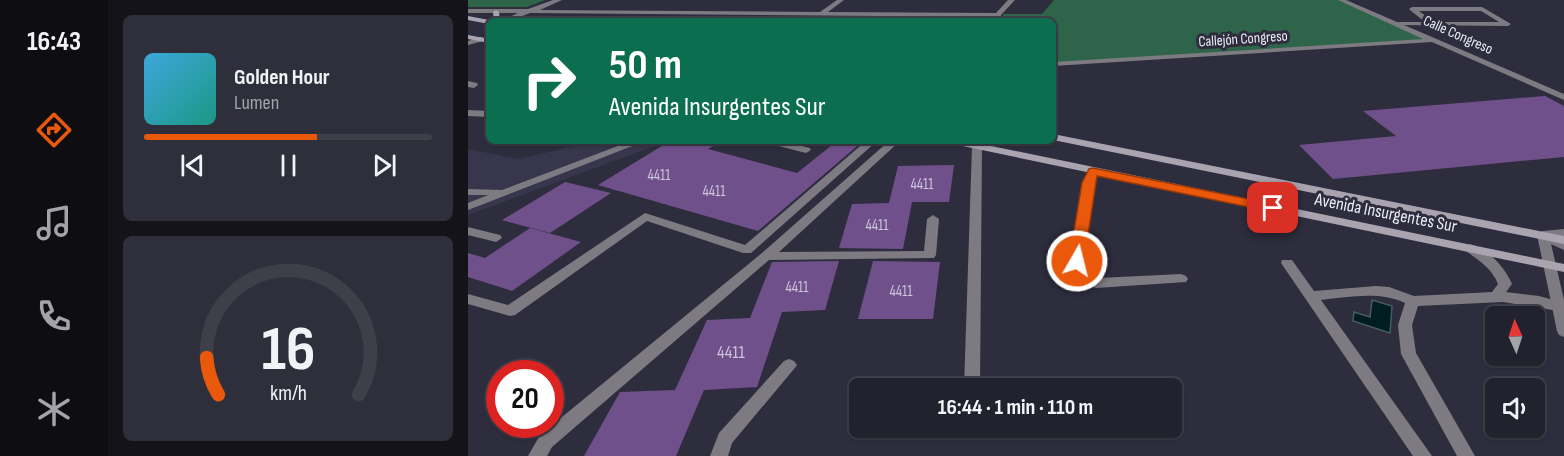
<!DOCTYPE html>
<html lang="es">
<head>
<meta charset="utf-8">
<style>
  body { margin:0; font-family:"Sofia Sans Condensed",sans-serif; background:#2e2f3a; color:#f1f3f6; height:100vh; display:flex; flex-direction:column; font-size:22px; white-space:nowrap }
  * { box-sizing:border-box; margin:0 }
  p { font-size:20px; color:#a2a4aa }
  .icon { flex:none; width:33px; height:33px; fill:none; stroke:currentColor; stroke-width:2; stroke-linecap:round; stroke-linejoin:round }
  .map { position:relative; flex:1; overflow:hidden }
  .side { display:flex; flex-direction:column; gap:15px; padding:15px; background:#131319; width:360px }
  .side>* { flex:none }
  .banner { position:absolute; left:18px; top:18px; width:570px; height:126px; border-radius:9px; box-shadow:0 2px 4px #0004,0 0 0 2px #3f3f4a; background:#0b6e4f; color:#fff; overflow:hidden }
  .needle { width:39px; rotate:357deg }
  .buttons { position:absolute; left:1017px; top:306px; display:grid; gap:12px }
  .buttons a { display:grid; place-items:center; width:60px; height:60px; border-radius:9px; background:#22222e; box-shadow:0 2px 4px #0004,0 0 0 2px #3f3f4a; font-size:30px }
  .speed { position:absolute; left:18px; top:360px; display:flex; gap:12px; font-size:30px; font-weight:700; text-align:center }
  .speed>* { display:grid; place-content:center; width:78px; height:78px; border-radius:50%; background:#22222e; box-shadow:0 2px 4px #0004,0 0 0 2px #3f3f4a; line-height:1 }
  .speed .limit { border:9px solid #d22; background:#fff; color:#111 }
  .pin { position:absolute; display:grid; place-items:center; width:51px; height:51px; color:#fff; margin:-26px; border-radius:12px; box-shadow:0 3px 9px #0006 }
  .me { position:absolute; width:66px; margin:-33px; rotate:8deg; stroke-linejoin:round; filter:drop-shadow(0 0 4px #0008) }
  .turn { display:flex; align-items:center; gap:21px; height:126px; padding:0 24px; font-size:27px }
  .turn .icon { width:78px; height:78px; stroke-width:2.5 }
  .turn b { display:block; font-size:42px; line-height:51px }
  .side .tile { flex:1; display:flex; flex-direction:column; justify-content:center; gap:9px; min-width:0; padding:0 21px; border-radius:9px; background:#2e2f3a }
  .side .dial { align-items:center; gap:0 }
  .dial svg { height:156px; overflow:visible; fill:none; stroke:#3f3f4a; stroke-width:7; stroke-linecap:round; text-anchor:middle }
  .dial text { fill:#f1f3f6; stroke:none }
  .song { display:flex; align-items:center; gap:18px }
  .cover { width:72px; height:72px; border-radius:9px; background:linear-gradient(135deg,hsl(200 70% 55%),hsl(170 70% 35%)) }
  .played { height:6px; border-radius:3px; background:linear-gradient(90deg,#ea580c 60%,#3f3f4a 60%) }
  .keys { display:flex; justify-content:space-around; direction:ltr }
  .trip { position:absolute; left:381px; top:378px; width:333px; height:60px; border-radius:9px; background:#22222e; box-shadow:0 2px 4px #0004,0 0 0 2px #3f3f4a; font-weight:700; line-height:60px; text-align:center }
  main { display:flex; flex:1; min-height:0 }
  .dock { display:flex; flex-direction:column; width:108px; justify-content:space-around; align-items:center; background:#0e0e12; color:#a2a4aa }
  .dock .icon { width:42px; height:42px }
  .dock .current { color:#ea580c }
  .dock b { font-size:27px; color:#f1f3f6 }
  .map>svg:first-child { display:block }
  .built { fill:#38364c }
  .green { fill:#2e6449 }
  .water { fill:#001e1f; stroke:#465c60; stroke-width:1.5 }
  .building { fill:#70508b }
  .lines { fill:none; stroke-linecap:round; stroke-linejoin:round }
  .service { fill:#7d7a82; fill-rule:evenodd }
  .minor { fill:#7d7a82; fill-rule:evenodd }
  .tertiary { fill:#7d7a82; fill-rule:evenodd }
  .secondary { fill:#aaa4b1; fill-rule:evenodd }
  .route { fill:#ea580c; stroke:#983908; stroke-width:1.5 }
  .labels { text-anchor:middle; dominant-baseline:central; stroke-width:6; stroke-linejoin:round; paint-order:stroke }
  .far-street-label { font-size:15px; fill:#ebebf6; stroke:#2e2d3e }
  .number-label { font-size:15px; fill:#ccc4db }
  .street-label { font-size:18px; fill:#ebebf6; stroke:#2e2d3e }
  .near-number-label { font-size:18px; fill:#ccc4db }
</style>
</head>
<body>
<main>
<nav class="dock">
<b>16:43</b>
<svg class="icon current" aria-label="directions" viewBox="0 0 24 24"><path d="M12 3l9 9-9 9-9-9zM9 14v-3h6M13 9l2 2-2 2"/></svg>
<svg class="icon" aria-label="music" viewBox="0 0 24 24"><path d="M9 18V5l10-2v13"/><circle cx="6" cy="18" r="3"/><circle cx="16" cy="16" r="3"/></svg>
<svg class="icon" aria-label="phone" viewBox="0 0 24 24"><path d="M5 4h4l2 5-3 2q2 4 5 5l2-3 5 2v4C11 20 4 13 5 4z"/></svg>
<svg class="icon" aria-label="climate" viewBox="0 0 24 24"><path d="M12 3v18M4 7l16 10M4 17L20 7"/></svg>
</nav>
<section class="side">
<div class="tile">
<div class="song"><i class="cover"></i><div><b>Golden Hour</b><p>Lumen</p></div></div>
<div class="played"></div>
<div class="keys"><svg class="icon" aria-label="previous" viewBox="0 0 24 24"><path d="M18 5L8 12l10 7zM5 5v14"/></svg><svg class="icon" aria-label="pause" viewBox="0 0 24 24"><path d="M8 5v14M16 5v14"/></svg><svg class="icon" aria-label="next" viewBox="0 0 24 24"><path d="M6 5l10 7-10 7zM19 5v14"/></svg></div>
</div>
<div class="tile dial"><svg viewBox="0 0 100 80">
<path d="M14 69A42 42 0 1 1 86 69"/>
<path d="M14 69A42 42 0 0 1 8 50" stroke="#ea580c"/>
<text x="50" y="56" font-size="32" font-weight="700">16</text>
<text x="50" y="72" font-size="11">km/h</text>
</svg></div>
</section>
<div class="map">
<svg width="1096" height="456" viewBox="0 0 1096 456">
  <rect width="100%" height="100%" fill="#2e2d3e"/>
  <path class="built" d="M129 141H200L0 215V149L50 159Z"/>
  <g class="green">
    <path d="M0 0H77L59 7H0Z"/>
    <path d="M586 0H872L963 39 585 63V21H534L535 14H574Z"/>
  </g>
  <path class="water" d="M904 300 924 306 922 333 885 321 886 312 902 317Z"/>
  <g class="building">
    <path d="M1077 96 1096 106V157L865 179 831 145 928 136 895 111Z"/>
    <path d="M202 141H253L240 149 329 173 369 141H395L290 231 130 185Z"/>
    <path d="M486 165 481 202H444L435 249 371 248 384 204 421 203 430 166Z"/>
    <path d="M97 182 143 193 82 233 34 220Z"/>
    <path d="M62 228 113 242 44 291 0 277V253L17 258Z"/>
    <path d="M371 261 357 310 314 312 289 387 236 390 208 456H116L152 392 207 390 239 320 282 318 304 262Z"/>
    <path d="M405 261 472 262 465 319H390Z"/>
  </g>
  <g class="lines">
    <g class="service">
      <path d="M944 7H1014L1043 24 1040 26 929 25 928 24 931 22H957L942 10 941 9ZM951 11H1013L1031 22H966Z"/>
      <path d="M12 37H15V41L0 45V41Z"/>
      <path d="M0 81 9 83 10 85 6 88 0 87Z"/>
      <path d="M0 110 21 111V117L0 116Z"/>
      <path d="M163 141H177L0 210V203L20 195H0V189L34 190Z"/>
      <path d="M297 141H314L342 148 343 150 338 153 299 143Z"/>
      <path d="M398 141H409L283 253H275L179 221 47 315 42 316 0 304V294L40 305 177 213 277 245Z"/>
      <path d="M421 141H432L311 252 456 251 459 219 465 215 471 219 468 255 466 258 301 260 84 447 79 456H60L72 435 294 253Z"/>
      <path d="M509 143 514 146 512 388H496L504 146Z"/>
      <path d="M625 168 630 171 625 183 616 260 631 278 713 274 718 276 720 279 718 282 628 288 623 286 604 264 603 261 615 183 620 171Z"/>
      <path d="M0 227 32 235 34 238 28 242 0 235Z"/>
      <path d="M1096 229V237L1089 238 1096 241V250L1072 239 1069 235 1075 231Z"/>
      <path d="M1002 244C1020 249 1037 267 1044 284L1038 292 1071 296 1096 303V310L1091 311 1035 302 950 306 944 325 948 353 1007 456H989L933 354 930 325 937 303C911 291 881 297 853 300L964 456H945L813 263 814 260H824L846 291 908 286 921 287 946 296 1024 292 1030 284C1024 268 1010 260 998 251L996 248Z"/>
      <path d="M321 359 326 361 329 365 326 369 264 443 260 456H242L251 433 316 361Z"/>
      <path d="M495 428H511L509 435 503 438 497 435Z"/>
    </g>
    <g class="minor">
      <path d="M85 0H94L72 10 352 12 369 0H376L360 12 528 13 540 0H547L533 15 532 21H526V17L62 13 42 21H33L50 13H0V9H60Z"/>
      <path d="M870 0H878L1096 94V100L964 42 585 66V62L955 39Z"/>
    </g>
    <path class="tertiary" d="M1075 231 1081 235 1096 300V337L1091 335 1089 331 1069 235Z"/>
    <g class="secondary">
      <path d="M28 10 31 12 32 21H26L25 12Z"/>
      <path d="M0 16 21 20 24 21H21V24L0 20Z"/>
      <path d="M0 35 21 39V43L0 39Z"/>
      <path d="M585 134 1096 236V244L585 140Z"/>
      <path d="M480 141H499L1096 264V272L485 144Z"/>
    </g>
  </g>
  <path class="route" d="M625 168 805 204 811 208 805 212 629 176 616 261 609 266 601 261 614 183 621 169Z"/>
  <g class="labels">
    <g class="far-street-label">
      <text transform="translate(990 35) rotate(24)">Calle Congreso</text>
      <text transform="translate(775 39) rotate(-4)">Callejón Congreso</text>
    </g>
    <g class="number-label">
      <text x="191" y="175">4411</text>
      <text x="454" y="184">4411</text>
      <text x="246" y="191">4411</text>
      <text x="409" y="225">4411</text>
      <text x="329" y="287">4411</text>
      <text x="433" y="291">4411</text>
    </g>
    <g class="street-label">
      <text transform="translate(918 213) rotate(11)">Avenida Insurgentes Sur</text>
    </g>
    <g class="near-number-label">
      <text x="263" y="352">4411</text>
    </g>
  </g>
</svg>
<div class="buttons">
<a><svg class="needle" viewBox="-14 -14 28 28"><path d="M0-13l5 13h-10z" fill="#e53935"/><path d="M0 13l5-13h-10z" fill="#a2a4aa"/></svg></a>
<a><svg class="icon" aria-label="sound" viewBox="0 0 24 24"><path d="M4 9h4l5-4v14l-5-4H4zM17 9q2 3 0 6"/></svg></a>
</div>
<div class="speed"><div class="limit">20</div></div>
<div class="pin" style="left:805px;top:208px;background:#d93025"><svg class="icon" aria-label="arrive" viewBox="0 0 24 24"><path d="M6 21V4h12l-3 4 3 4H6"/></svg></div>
<svg class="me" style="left:609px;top:261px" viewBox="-20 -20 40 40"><circle r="17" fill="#ea580c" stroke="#fff" stroke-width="3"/><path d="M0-11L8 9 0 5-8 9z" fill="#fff"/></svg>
<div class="trip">16:44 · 1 min · 110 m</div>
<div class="banner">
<div class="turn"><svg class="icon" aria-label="right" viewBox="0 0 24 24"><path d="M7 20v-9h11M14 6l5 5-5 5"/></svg><div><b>50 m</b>Avenida Insurgentes Sur</div></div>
</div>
</div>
</main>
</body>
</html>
